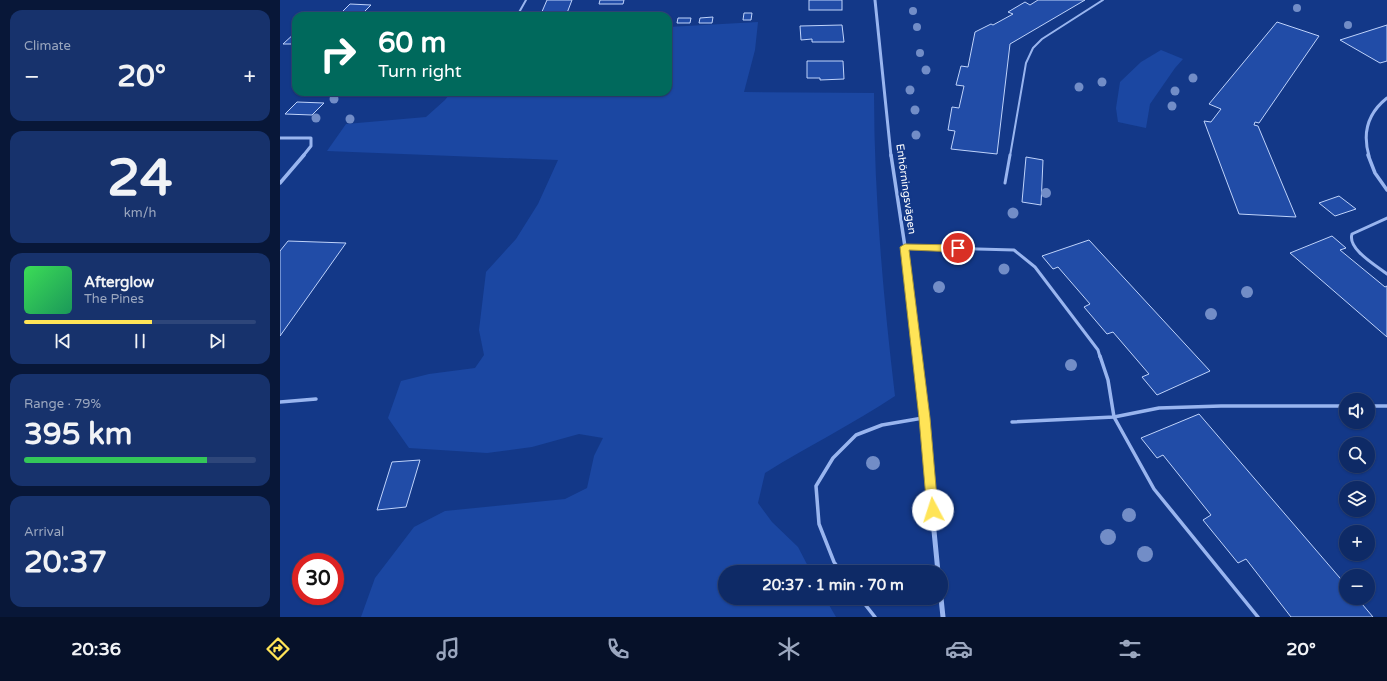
<!DOCTYPE html>
<html lang="en">
<head>
<meta charset="utf-8">
<style>
  body { margin:0; font-family:"Varela Round",sans-serif; background:#17326c; color:#f1f3f6; height:100vh; display:flex; flex-direction:column; font-size:15px; white-space:nowrap }
  * { box-sizing:border-box; margin:0 }
  p { font-size:13px; color:#9ba7bf }
  .icon { flex:none; width:22px; height:22px; fill:none; stroke:currentColor; stroke-width:2; stroke-linecap:round; stroke-linejoin:round }
  .map { position:relative; flex:1; overflow:hidden }
  .details { display:flex; flex-direction:column; gap:10px; padding:10px; background:#081738; width:280px }
  .details>* { flex:none }
  .top-card { position:absolute; left:12px; top:12px; width:380px; height:84px; border-radius:12px; box-shadow:0 1px 3px #0004,0 0 0 1px #2e467a; background:#00695c; color:#fff; overflow:hidden }
  .controls { position:absolute; left:1059px; top:393px; display:grid; gap:8px }
  .controls a { display:grid; place-items:center; width:36px; height:36px; border-radius:50%; background:#0e2a66; box-shadow:0 1px 3px #0004,0 0 0 1px #2e467a; font-size:20px }
  .speed { position:absolute; left:12px; top:553px; display:flex; gap:8px; font-size:20px; font-weight:700; text-align:center }
  .speed>* { display:grid; place-content:center; width:52px; height:52px; border-radius:50%; background:#0e2a66; box-shadow:0 1px 3px #0004,0 0 0 1px #2e467a; line-height:1 }
  .speed .limit { border:6px solid #d22; background:#fff; color:#111 }
  .pin { position:absolute; display:grid; place-items:center; width:34px; height:34px; color:#fff; margin:-17px; border:2px solid #fff; border-radius:50%; box-shadow:0 1px 4px #0007 }
  .me { position:absolute; width:44px; margin:-22px; rotate:355deg; stroke-linejoin:round; filter:drop-shadow(0 0 3px #0008) }
  .turn { display:flex; align-items:center; gap:14px; height:84px; padding:0 20px; font-size:18px }
  .turn .icon { width:52px; height:52px; stroke-width:2.5 }
  .turn b { display:block; font-size:28px; line-height:34px }
  .big { font-size:30px; font-weight:700; line-height:1.1 }
  .details .card { flex:1; display:flex; flex-direction:column; justify-content:center; gap:6px; min-width:0; padding:0 14px; border-radius:12px; background:#17326c }
  .details .dial { align-items:center; gap:0 }
  .dial b { font-size:52px; line-height:1 }
  .song { display:flex; align-items:center; gap:12px }
  .cover { width:48px; height:48px; border-radius:6px; background:linear-gradient(135deg,hsl(130 70% 55%),hsl(150 70% 35%)) }
  .played { height:4px; border-radius:2px; background:linear-gradient(90deg,#ffe457 55%,#2e467a 55%) }
  .keys { display:flex; justify-content:space-around; direction:ltr }
  .heat { display:flex; justify-content:space-between; align-items:center; font-size:22px; direction:ltr }
  .charge { height:6px; border-radius:3px; background:linear-gradient(90deg,#34c759 79%,#2e467a 0) }
  .trip { position:absolute; left:438px; top:565px; width:230px; height:40px; border-radius:20px; background:#0e2a66; box-shadow:0 1px 3px #0004,0 0 0 1px #2e467a; font-weight:700; line-height:40px; text-align:center }
  .menu { display:flex; height:64px; justify-content:space-around; align-items:center; background:#061129; color:#9ba7bf }
  .menu .icon { width:28px; height:28px }
  .menu .active { color:#ffe457 }
  .menu b { font-size:18px; color:#f1f3f6 }
  main { display:flex; flex:1; min-height:0 }
  .map>svg:first-child { display:block }
  .green { fill:#1b47a2 }
  .building { fill:#214ca7; stroke:#bfd3fb }
  .lines { fill:none; stroke-linecap:round; stroke-linejoin:round }
  .service-far2 { stroke:#99b5ef; stroke-width:2 }
  .service-far1 { stroke:#99b5ef; stroke-width:3 }
  .service { stroke:#99b5ef; stroke-width:3.5 }
  .minor-far2 { stroke:#99b5ef; stroke-width:3 }
  .minor-far1 { stroke:#99b5ef; stroke-width:3.5 }
  .minor { stroke:#99b5ef; stroke-width:5 }
  .tree { fill:#728dc7 }
  .route { fill:#ffe457; stroke:#a69439 }
  .labels { text-anchor:middle; dominant-baseline:central; stroke-width:4; stroke-linejoin:round; paint-order:stroke }
  .street-label { font-size:11px; fill:#fff; stroke:#133888 }
</style>
</head>
<body>
<main>
<section class="details">
<div class="card"><p>Climate</p>
<div class="heat"><a>−</a><b class="big">20°</b><a>+</a></div>
</div>
<div class="card dial"><b>24</b><p>km/h</p></div>
<div class="card">
<div class="song"><i class="cover"></i><div><b>Afterglow</b><p>The Pines</p></div></div>
<div class="played"></div>
<div class="keys"><svg class="icon" aria-label="previous" viewBox="0 0 24 24"><path d="M18 5L8 12l10 7zM5 5v14"/></svg><svg class="icon" aria-label="pause" viewBox="0 0 24 24"><path d="M8 5v14M16 5v14"/></svg><svg class="icon" aria-label="next" viewBox="0 0 24 24"><path d="M6 5l10 7-10 7zM19 5v14"/></svg></div>
</div>
<div class="card"><p>Range · 79%</p><b class="big">395 km</b><div class="charge"></div></div>
<div class="card"><p>Arrival</p><b class="big">20:37</b></div>
</section>
<div class="map">
<svg width="1107" height="617" viewBox="0 0 1107 617">
  <rect width="100%" height="100%" fill="#133888"/>
  <g class="green">
    <path d="M478 22 475 50 464 92 594 93C594 194 603 295 615 396 573 424 528 446 485 473L478 503 492 522 518 547 531 572H445V598H545L556 617H81L95 578 134 527 165 511 285 499 307 488 314 456 323 438 299 434 252 447 207 453 129 448 108 418 121 381 149 374 195 368 204 355 199 330 206 272 236 239 258 204 278 160 47 151 66 124 146 117 165 100 171 92H388V27Z"/>
    <path d="M881 50 903 59 895 68 870 104 866 128 838 122 836 108 840 82 861 62Z"/>
  </g>
  <g class="building">
    <path d="M267 0H292L287 13 261 14Z"/>
    <path d="M320 0H344L343 4H319Z"/>
    <rect x="529" y="0" width="33" height="10"/>
    <path d="M758 0H805L730 44 717 154 671 149 675 131 668 130 672 107 679 108 684 86 676 85 681 66 688 67 695 32 711 24 713 25 733 14 728 12 745 2 750 5Z"/>
    <path d="M70 4 91 5 81 15H59Z"/>
    <path d="M464 13H472L471 20H463Z"/>
    <path d="M433 17 432 23H419L420 18Z"/>
    <path d="M398 18H411L410 23H397Z"/>
    <path d="M997 22 1039 36 979 123 975 122 974 125 978 126 1016 217 959 214 924 121 931 122 941 109 929 104Z"/>
    <path d="M562 25 564 42H532V39L521 40 520 26Z"/>
    <path d="M1107 25V61L1100 63 1060 40Z"/>
    <path d="M16 32V44H3Z"/>
    <path d="M527 61H563L564 79 540 80V78H527Z"/>
    <path d="M17 102 44 103 32 115 5 114Z"/>
    <path d="M746 157 763 160 761 205 742 202Z"/>
    <path d="M1059 196 1076 209 1055 216 1039 203Z"/>
    <path d="M1052 236 1066 248 1060 250 1105 287 1107 286V337L1010 253Z"/>
    <path d="M809 240 930 371 877 395 862 377 869 374 833 332 827 334 804 307 810 304 778 267 773 269 762 256Z"/>
    <path d="M8 241 66 243 0 336V251Z"/>
    <path d="M919 414 1066 585V598H1077L1093 617H1011L966 559 958 563 923 520 931 515 883 455 877 458 861 438Z"/>
    <path d="M140 460 126 507 97 510 112 462Z"/>
  </g>
  <g class="lines">
    <g class="service-far2">
      <path d="M237 16 246 0"/>
      <path d="M730 156 746 63 753 48 762 39 823 0"/>
    </g>
    <g class="service-far1">
      <path d="M725 183 730 155"/>
      <path d="M1107 218 1072 234C1067 249 1097 266 1107 274"/>
      <path d="M625 247 734 250 755 267 818 350 820 357"/>
    </g>
    <g class="service">
      <path d="M820 356 828 380 834 417 874 489 978 617"/>
      <path d="M0 402 36 399"/>
      <path d="M1088 406H1107"/>
      <path d="M732 422 834 417 879 408 941 406H1066"/>
      <path d="M561 572 554 562 539 524 536 486 553 458 576 435 602 425 643 418"/>
      <path d="M580 598 595 617"/>
    </g>
    <g class="minor-far2">
      <path d="M595 0 611 156"/>
      <path d="M0 138H31V146L23 156"/>
      <path d="M1089 156C1082 132 1088 113 1107 98"/>
    </g>
    <g class="minor-far1">
      <path d="M611 155 625 247 637 357"/>
      <path d="M1088 155 1095 173 1107 190"/>
      <path d="M0 183 24 155"/>
    </g>
    <g class="minor">
      <path d="M637 356 658 572"/>
      <path d="M661 598 663 617"/>
    </g>
  </g>
  <g class="tree">
    <circle cx="1017" cy="8" r="4"/>
    <circle cx="633" cy="11" r="4"/>
    <circle cx="1068" cy="25" r="4"/>
    <circle cx="637" cy="27" r="4"/>
    <circle cx="640" cy="53" r="4"/>
    <circle cx="646" cy="70" r="4.5"/>
    <circle cx="913" cy="78" r="4.5"/>
    <circle cx="822" cy="82" r="4.5"/>
    <circle cx="799" cy="87" r="4.5"/>
    <circle cx="630" cy="90" r="4.5"/>
    <circle cx="895" cy="91" r="4.5"/>
    <circle cx="54" cy="99" r="4.5"/>
    <circle cx="892" cy="106" r="4.5"/>
    <circle cx="635" cy="110" r="4.5"/>
    <circle cx="36" cy="118" r="4.5"/>
    <circle cx="70" cy="119" r="4.5"/>
    <circle cx="636" cy="135" r="4.5"/>
    <circle cx="766" cy="193" r="5"/>
    <circle cx="733" cy="213" r="5.5"/>
    <circle cx="724" cy="269" r="5.5"/>
    <circle cx="659" cy="287" r="6"/>
    <circle cx="967" cy="292" r="6"/>
    <circle cx="931" cy="314" r="6"/>
    <circle cx="791" cy="365" r="6"/>
    <circle cx="593" cy="463" r="7"/>
    <circle cx="849" cy="515" r="7"/>
    <circle cx="828" cy="537" r="8"/>
    <circle cx="865" cy="554" r="8"/>
  </g>
  <path class="route" d="M625 244 678 245 682 248 678 252 629 250 650 418 658 510 657 514 653 516 649 514 647 510 639 418 620 247Z"/>
  <g class="labels">
    <g class="street-label">
      <text transform="translate(626 189) rotate(82)">Enhörningsvägen</text>
    </g>
  </g>
</svg>
<div class="controls">
<a><svg class="icon" aria-label="sound" viewBox="0 0 24 24"><path d="M4 9h4l5-4v14l-5-4H4zM17 9q2 3 0 6"/></svg></a>
<a><svg class="icon" aria-label="search" viewBox="0 0 24 24"><circle cx="10" cy="10" r="6"/><path d="M15 15l6 6"/></svg></a>
<a><svg class="icon" aria-label="layers" viewBox="0 0 24 24"><path d="M12 4l9 5-9 5-9-5zM3 14l9 5 9-5"/></svg></a>
<a>+</a>
<a>−</a>
</div>
<div class="speed"><div class="limit">30</div></div>
<div class="pin" style="left:678px;top:248px;background:#d93025"><svg class="icon" aria-label="arrive" viewBox="0 0 24 24"><path d="M6 21V4h12l-3 4 3 4H6"/></svg></div>
<svg class="me" style="left:653px;top:510px" viewBox="-20 -20 40 40"><circle r="19" fill="#fff"/><path d="M0-13L10 11 0 6-10 11z" fill="#ffe457"/></svg>
<div class="trip">20:37 · 1 min · 70 m</div>
<div class="top-card">
<div class="turn"><svg class="icon" aria-label="right" viewBox="0 0 24 24"><path d="M7 20v-9h11M14 6l5 5-5 5"/></svg><div><b>60 m</b>Turn right</div></div>
</div>
</div>
</main>
<nav class="menu">
<b>20:36</b>
<svg class="icon active" aria-label="directions" viewBox="0 0 24 24"><path d="M12 3l9 9-9 9-9-9zM9 14v-3h6M13 9l2 2-2 2"/></svg>
<svg class="icon" aria-label="music" viewBox="0 0 24 24"><path d="M9 18V5l10-2v13"/><circle cx="6" cy="18" r="3"/><circle cx="16" cy="16" r="3"/></svg>
<svg class="icon" aria-label="phone" viewBox="0 0 24 24"><path d="M5 4h4l2 5-3 2q2 4 5 5l2-3 5 2v4C11 20 4 13 5 4z"/></svg>
<svg class="icon" aria-label="climate" viewBox="0 0 24 24"><path d="M12 3v18M4 7l16 10M4 17L20 7"/></svg>
<svg class="icon" aria-label="car" viewBox="0 0 24 24"><path d="M5 17H2v-5l4-1 3-4h7l3 4 3 1v5h-3M9 17h6M6 11h13"/><circle cx="7" cy="17" r="2"/><circle cx="17" cy="17" r="2"/></svg>
<svg class="icon" aria-label="filters" viewBox="0 0 24 24"><path d="M4 7h16M4 17h16"/><circle cx="9" cy="7" r="2"/><circle cx="15" cy="17" r="2"/></svg>
<b>20°</b>
</nav>
</body>
</html>
